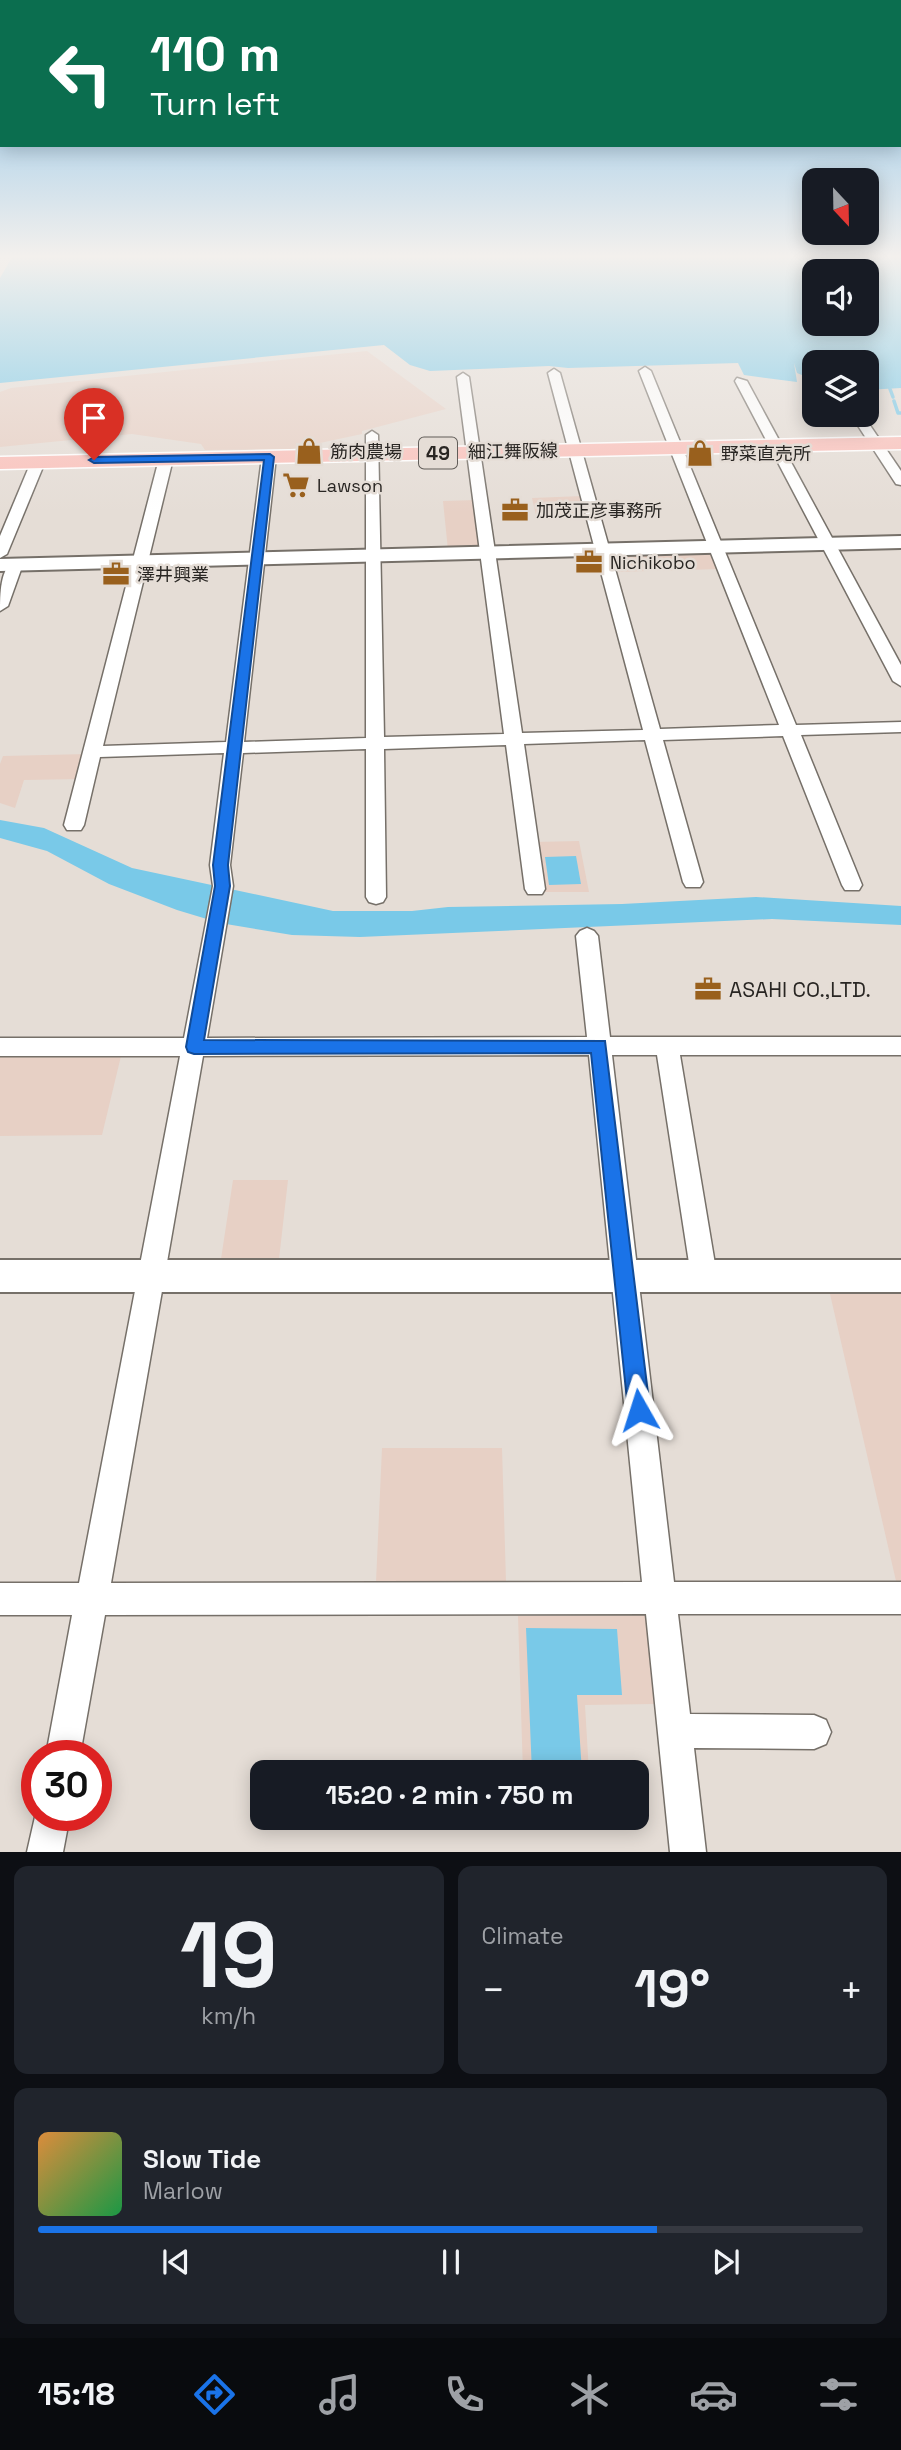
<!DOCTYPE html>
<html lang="en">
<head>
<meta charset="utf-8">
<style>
  body { margin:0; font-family:"Space Grotesk","Noto Sans JP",sans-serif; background:#20242c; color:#f1f3f6; height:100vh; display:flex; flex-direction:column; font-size:26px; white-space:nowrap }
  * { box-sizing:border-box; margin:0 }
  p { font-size:23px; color:#9ea1a6 }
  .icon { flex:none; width:38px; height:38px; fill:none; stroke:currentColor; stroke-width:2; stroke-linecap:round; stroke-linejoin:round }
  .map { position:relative; height:1852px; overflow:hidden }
  .panel { display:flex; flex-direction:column; gap:14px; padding:14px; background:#0d0f14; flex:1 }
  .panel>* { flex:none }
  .top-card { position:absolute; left:0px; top:0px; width:901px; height:147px; box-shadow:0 4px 18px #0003; background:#0b6e4f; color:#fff; overflow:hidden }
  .needle { width:46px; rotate:158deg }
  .tools { position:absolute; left:802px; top:168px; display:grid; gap:14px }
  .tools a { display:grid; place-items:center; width:77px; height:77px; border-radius:14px; background:#171b24; box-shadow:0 4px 18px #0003; font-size:35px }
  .speed { position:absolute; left:21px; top:1740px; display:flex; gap:14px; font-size:35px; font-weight:700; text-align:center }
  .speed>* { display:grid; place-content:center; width:91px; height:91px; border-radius:50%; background:#171b24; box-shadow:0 4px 18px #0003; line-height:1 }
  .speed .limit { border:10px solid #d22; background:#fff; color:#111 }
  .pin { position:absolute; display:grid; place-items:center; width:60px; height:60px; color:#fff; margin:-72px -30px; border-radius:50% 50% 50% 0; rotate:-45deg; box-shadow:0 0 7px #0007 }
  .pin .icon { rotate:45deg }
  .me { position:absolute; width:77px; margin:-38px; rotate:354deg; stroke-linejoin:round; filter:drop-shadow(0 0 5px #0008) }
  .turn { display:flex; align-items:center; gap:24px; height:147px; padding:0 35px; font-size:32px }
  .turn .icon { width:91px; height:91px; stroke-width:2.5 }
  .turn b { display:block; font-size:49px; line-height:60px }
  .big { font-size:52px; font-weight:600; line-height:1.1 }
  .panel .tile { flex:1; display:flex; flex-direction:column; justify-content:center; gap:10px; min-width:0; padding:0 24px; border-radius:14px; background:#20242c }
  .panel .dial { align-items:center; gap:0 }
  .dial b { font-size:91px; line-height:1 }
  .song { display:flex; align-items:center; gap:21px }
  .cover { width:84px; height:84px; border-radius:10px; background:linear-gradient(135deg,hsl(30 70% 55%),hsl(140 70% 35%)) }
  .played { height:7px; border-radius:4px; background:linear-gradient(90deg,#1a73e8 75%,#363941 75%) }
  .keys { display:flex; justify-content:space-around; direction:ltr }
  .heat { display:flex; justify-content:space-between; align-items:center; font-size:38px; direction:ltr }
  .panel .tiles { flex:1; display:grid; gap:14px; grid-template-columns:1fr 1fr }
  .tile:last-child { grid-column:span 2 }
  .trip { position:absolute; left:250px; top:1760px; width:399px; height:70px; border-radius:14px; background:#171b24; box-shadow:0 4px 18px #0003; font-weight:600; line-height:70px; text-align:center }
  .dock { display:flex; height:112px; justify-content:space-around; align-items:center; background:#090b0e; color:#9ea1a6 }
  .dock .icon { width:49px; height:49px }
  .dock .active { color:#1a73e8 }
  .dock b { font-size:32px; color:#f1f3f6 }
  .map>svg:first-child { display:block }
  .industrial { fill:#e7d0c5 }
  .water { fill:#79c9e8; fill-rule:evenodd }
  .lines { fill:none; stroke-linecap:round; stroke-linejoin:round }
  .stream { stroke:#79c9e8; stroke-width:3.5 }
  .street-casing { stroke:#767069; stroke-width:3 }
  .secondary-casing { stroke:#767069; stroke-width:4 }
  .primary-casing { stroke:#fff; stroke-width:3 }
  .street { fill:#fff; fill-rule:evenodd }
  .secondary { fill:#fff; fill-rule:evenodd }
  .primary { fill:#fac1bb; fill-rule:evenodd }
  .route { fill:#1a73e8; stroke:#114b97; stroke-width:2 }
  .labels { text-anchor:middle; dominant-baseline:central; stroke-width:5; stroke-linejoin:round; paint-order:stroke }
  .far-poi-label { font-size:18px; fill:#292623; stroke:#e5ddd6; text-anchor:start }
  .far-street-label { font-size:18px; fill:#292623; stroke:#e5ddd6 }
  .shield { fill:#e5ddd6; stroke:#615d59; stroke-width:2 }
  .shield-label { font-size:19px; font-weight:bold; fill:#292623 }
  .poi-label { font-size:21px; fill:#292623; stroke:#e5ddd6; text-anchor:start }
</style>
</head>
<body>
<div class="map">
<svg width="901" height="1852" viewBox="0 0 901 1852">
  <rect width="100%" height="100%" fill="#e5ddd6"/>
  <g class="industrial">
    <path d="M367 351 446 409 362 431V434L292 449 205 450 201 444 132 434 0 447V392L11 388Z"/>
    <path d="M583 496 588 514 536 515 532 498Z"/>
    <path d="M477 500 483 549 448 550 443 501Z"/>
    <path d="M713 551 721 569 613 572 608 554Z"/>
    <path d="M87 754 81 779 24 780 15 808 0 803V764L3 756Z"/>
    <path d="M579 841 589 892H541L534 842Z"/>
    <path d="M0 1056H121L102 1135 0 1136Z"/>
    <path d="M233 1180H288L279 1259H221Z"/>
    <path d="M830 1294H901V1581H896Z"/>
    <path d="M382 1448H502L506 1581 376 1582Z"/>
    <path d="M646 1615 655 1704 585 1705 589 1773H523L518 1616Z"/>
  </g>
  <g class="water">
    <path d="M14 254H901V388L866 390V362H814V380L797 373 794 363 797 382 744 375 738 363 568 368 549 366 430 371 410 365 384 345 0 383V278ZM814 271H866V324H814Z"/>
    <path d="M0 820 44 828 132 868 333 911H412L448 907 622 904 756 897 901 906V925L772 919 360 937 292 935 220 923 177 910 109 884 47 851 0 838Z"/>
    <path d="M576 856 581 884 549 885 545 857Z"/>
    <path d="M526 1628 617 1629 622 1695H577L582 1773H532Z"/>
  </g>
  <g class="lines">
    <g class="stream">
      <path d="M890 389 893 397"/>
      <path d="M894 401 898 413H901"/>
    </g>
    <defs>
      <g id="street">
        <path d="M645 367 651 371 796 725 901 722V732L801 735 862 885 859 890H845L842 885 783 736 663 740 703 882 700 887H686L683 882 645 740 524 744 545 889 542 894H528L525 889 506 745 384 749 386 897 383 902 376 904 369 902 366 897V749L243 753 230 865 233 886 207 1038 587 1037 576 936 580 931 587 928 594 931 598 936 610 1037H901V1055H680L717 1276 713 1285 704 1288 695 1285 691 1276 657 1055H612L674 1582H901V1614H678L690 1714 814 1715 826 1720 831 1732 826 1744 814 1749 694 1748 706 1852H670L646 1614 105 1615 80 1755H46L72 1615H0V1583H79L180 1056H0V1038H184L213 886 210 865 224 753 100 757 84 825 81 830H67L64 825 159 459 166 455 173 459 103 746 226 742 262 457 269 453 276 457 244 742 366 738V435L372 431 378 435 384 737 504 734 457 377 463 373 469 377 522 733 643 730 548 373 554 369 560 373 660 729 779 725 639 371ZM589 1055 642 1582 111 1583 203 1056Z"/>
        <path d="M737 378 747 381 901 665V686L893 681 735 381Z"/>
        <path d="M851 415H863L901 471V485L896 484Z"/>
        <path d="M38 458 45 462 7 554 0 558V536L31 462Z"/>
        <path d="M16 560 23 564 8 606 0 611C0 595 0 566 16 560Z"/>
        <path d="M37 1808V1815H70L63 1852H27Z"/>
      </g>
      <g id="secondary">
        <path d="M901 536V548L0 571V559Z"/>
        <rect x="0" y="1260" width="901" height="32"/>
      </g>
      <path id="primary" d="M901 437V449L0 469V457Z"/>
    </defs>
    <use href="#street" class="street-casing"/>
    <use href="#secondary" class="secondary-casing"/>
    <use href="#primary" class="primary-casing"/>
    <use href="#street" class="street"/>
    <use href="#secondary" class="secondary"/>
    <use href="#primary" class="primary"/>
  </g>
  <linearGradient id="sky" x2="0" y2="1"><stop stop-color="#7bbce8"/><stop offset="0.5" stop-color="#f3f0ed"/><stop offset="1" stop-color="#f3f0ed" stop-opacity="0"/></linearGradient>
  <rect width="901" height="513" fill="url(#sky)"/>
  <path class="route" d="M270 454 274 457 228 865 230 886 204 1040 605 1041 650 1410 647 1418 639 1421 631 1418 628 1410 591 1053 194 1054 188 1052 186 1047 215 886 213 865 264 460 94 463 89 460 94 457Z"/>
  <defs>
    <symbol id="shop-bare" viewBox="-9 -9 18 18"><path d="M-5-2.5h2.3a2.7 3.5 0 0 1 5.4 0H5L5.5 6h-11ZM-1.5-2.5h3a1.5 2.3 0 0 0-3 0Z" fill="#99601d" stroke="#e5ddd6" stroke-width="2.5" paint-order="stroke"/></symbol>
    <symbol id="supermarket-bare" viewBox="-9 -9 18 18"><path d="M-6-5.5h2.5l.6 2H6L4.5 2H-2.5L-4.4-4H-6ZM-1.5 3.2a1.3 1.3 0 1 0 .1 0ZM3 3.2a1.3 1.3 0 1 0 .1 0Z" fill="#99601d" stroke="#e5ddd6" stroke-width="2.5" paint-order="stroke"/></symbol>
    <symbol id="office-bare" viewBox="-9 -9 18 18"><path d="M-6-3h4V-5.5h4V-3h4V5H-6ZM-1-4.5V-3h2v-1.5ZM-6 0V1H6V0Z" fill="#99601d" stroke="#e5ddd6" stroke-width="2.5" paint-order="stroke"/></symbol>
  </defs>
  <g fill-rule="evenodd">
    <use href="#shop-bare" x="290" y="432" width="38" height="38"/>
    <use href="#shop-bare" x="681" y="434" width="38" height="38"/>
    <use href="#supermarket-bare" x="277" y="466" width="38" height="38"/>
    <use href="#office-bare" x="496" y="491" width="38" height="38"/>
    <use href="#office-bare" x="570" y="543" width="38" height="38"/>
    <use href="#office-bare" x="97" y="555" width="38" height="38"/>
    <use href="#office-bare" x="689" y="970" width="38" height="38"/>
  </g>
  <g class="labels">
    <g class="far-poi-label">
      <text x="330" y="451">筋肉農場</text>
      <text x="721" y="453">野菜直売所</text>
      <text x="317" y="485">Lawson</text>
      <text x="536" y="510">加茂正彦事務所</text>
      <text x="610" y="562">Nichikobo</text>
      <text x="137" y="574">澤井興業</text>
    </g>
    <g class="far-street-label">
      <text transform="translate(513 451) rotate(-1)">細江舞阪線</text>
    </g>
    <rect class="shield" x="419" y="437.5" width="38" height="31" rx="5"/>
    <g class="shield-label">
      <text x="438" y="453">49</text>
    </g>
    <g class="poi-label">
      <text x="729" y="989">ASAHI CO.,LTD.</text>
    </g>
  </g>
</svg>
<div class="tools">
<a><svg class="needle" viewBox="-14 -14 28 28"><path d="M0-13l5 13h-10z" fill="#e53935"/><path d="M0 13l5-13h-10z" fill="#9ea1a6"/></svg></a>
<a><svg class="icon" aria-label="sound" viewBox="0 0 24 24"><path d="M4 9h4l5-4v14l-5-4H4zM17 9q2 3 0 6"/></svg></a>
<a><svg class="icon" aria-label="layers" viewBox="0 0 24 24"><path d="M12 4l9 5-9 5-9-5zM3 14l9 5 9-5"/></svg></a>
</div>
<div class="speed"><div class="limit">30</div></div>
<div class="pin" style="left:94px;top:460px;background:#d93025"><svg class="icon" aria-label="arrive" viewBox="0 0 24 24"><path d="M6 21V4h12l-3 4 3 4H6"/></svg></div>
<svg class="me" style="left:639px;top:1410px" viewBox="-20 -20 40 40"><path d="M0-17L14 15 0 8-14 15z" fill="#1a73e8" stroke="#fff" stroke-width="4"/></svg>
<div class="trip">15:20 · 2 min · 750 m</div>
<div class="top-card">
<div class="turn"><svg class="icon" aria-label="left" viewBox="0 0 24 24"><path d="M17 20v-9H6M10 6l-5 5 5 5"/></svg><div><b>110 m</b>Turn left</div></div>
</div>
</div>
<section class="panel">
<div class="tiles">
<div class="tile dial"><b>19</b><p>km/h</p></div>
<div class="tile"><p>Climate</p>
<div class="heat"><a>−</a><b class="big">19°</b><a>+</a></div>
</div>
<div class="tile">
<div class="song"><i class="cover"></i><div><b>Slow Tide</b><p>Marlow</p></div></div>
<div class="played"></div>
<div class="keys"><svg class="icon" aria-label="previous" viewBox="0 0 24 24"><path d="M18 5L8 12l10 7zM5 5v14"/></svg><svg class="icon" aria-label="pause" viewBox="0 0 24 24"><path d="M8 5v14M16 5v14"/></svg><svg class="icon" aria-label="next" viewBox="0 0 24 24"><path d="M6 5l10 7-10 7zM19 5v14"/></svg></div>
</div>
</div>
</section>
<nav class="dock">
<b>15:18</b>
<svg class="icon active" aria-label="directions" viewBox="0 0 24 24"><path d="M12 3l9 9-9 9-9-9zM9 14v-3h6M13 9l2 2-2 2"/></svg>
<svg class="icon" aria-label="music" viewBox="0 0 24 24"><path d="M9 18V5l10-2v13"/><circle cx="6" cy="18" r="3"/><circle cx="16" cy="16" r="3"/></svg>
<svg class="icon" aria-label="phone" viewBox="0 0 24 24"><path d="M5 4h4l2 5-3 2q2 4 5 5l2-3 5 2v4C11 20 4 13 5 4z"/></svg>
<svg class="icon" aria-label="climate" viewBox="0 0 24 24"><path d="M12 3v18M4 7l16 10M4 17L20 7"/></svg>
<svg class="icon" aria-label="car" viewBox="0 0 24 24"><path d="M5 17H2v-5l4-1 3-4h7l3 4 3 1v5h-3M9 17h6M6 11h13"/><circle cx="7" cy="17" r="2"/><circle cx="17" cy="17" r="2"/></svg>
<svg class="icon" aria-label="filters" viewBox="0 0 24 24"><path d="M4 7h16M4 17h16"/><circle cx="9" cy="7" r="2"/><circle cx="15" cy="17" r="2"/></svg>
</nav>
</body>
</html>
